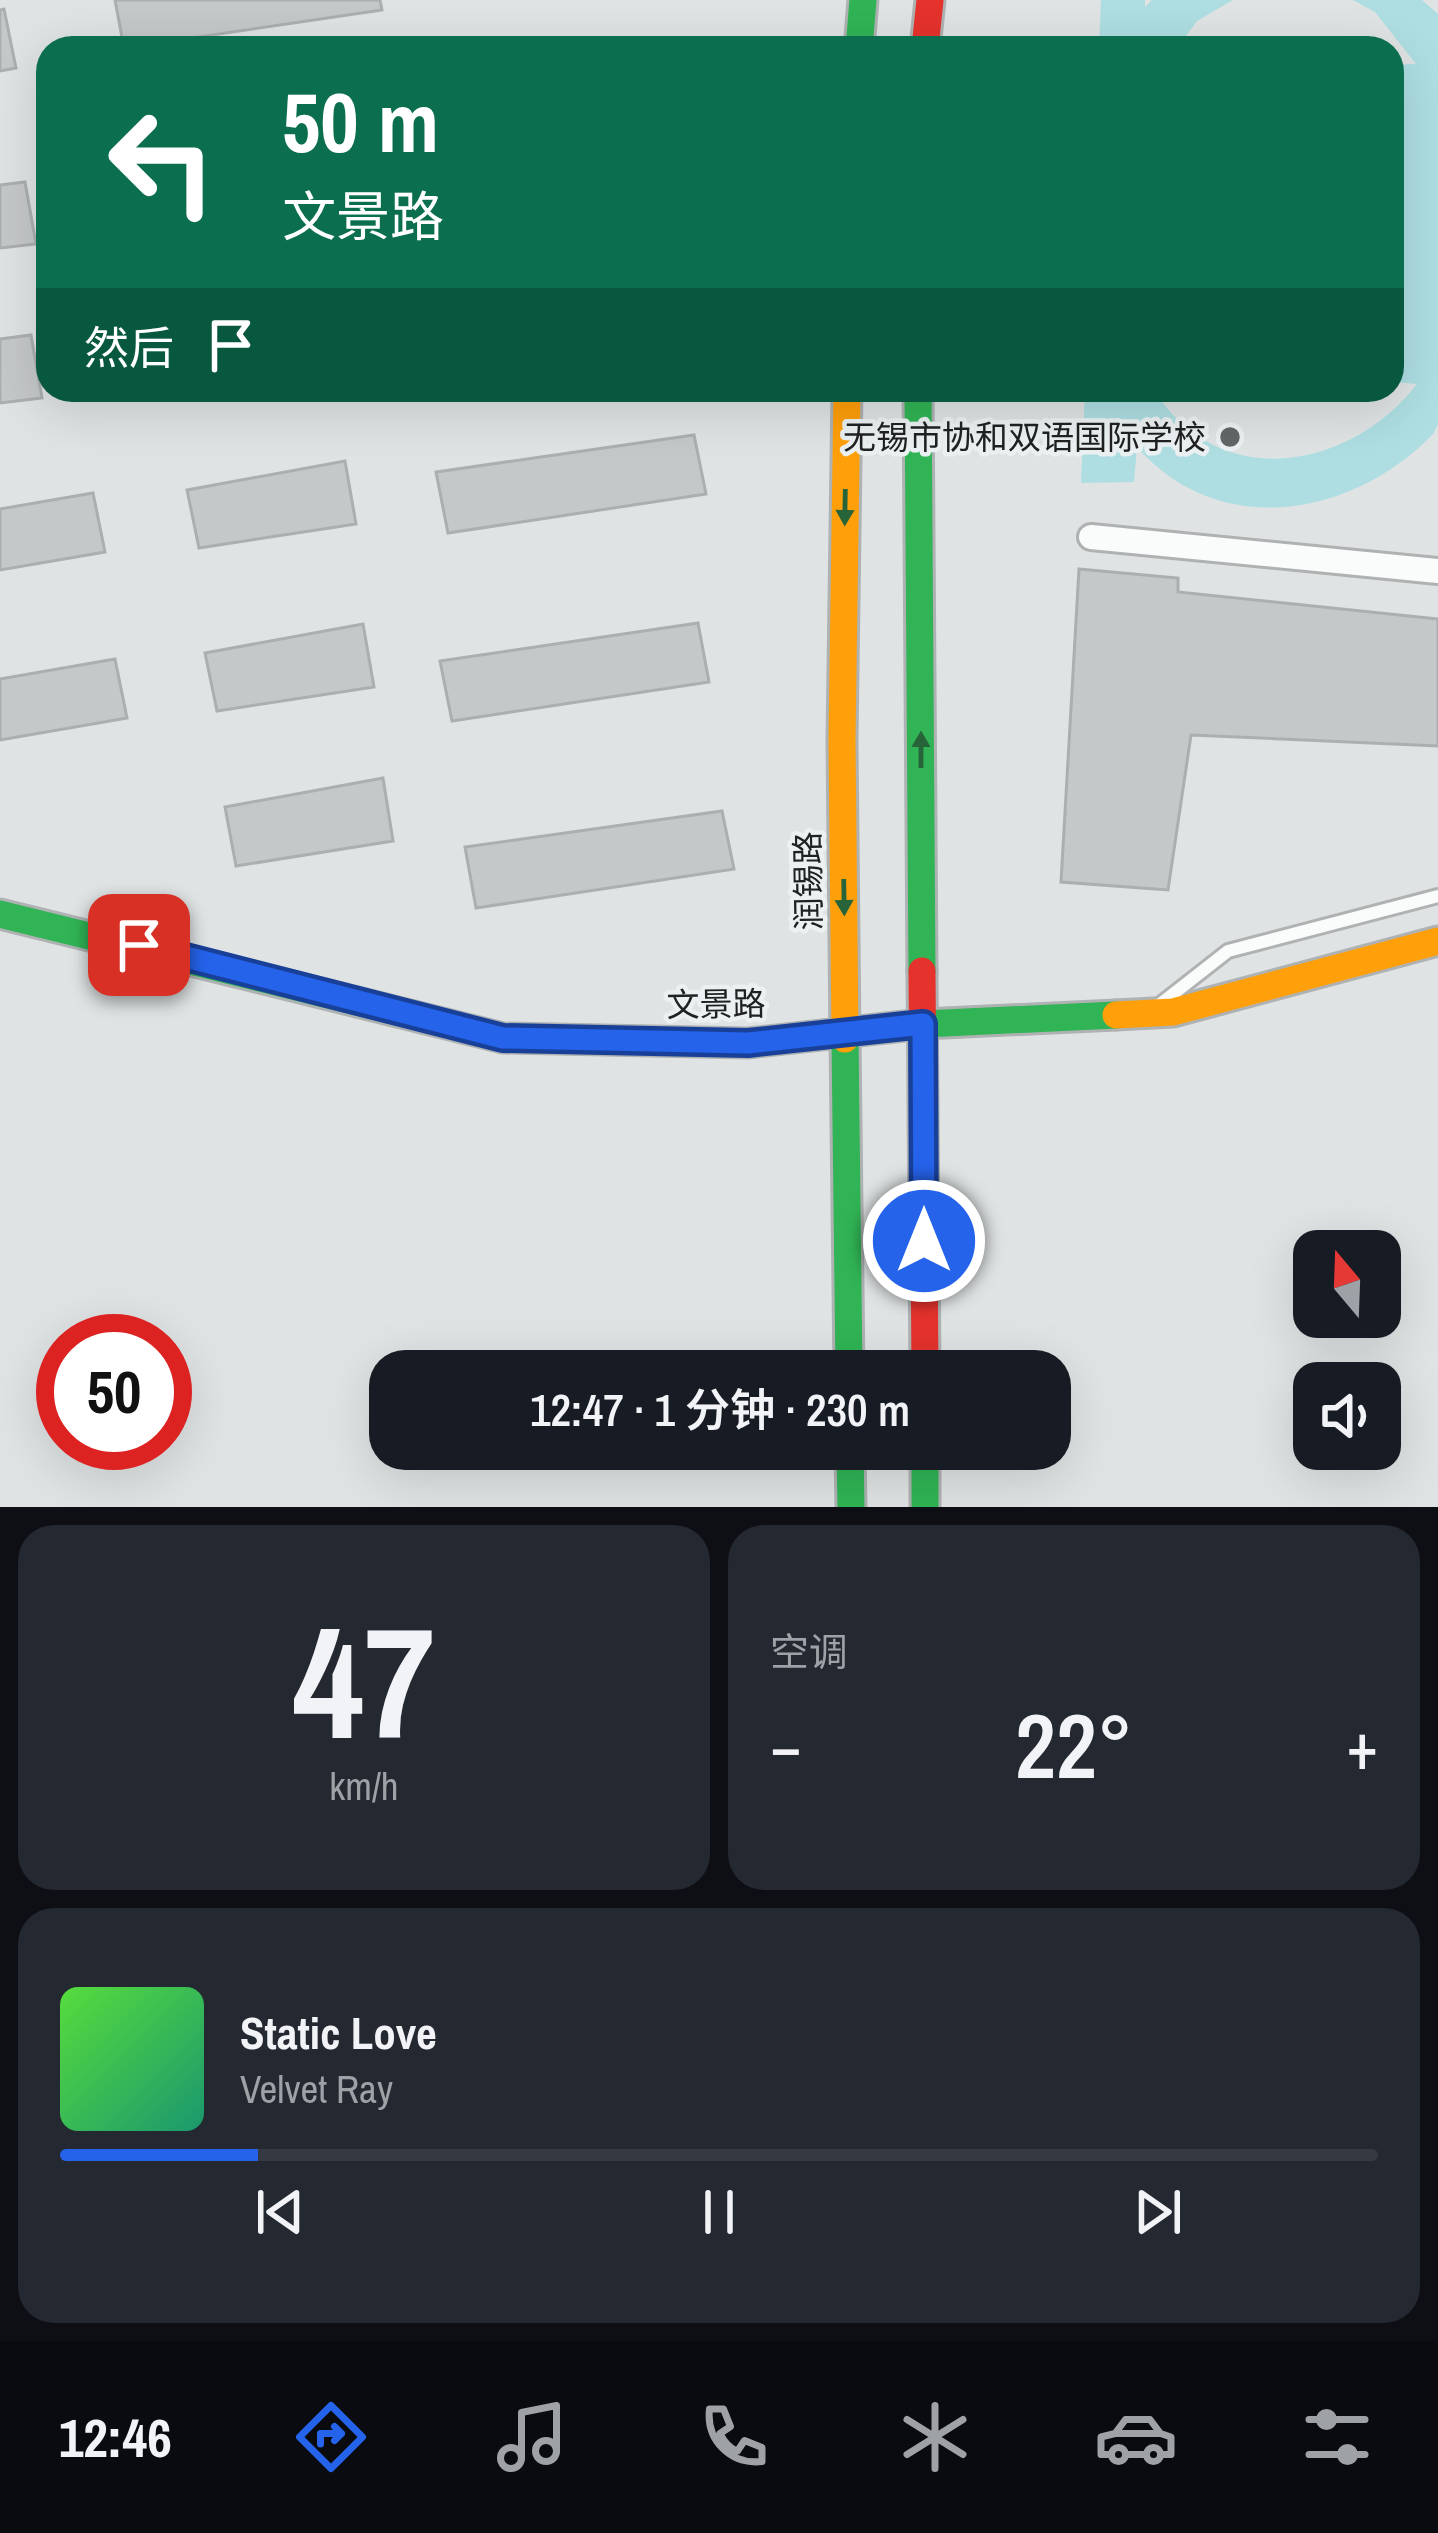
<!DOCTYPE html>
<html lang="zh">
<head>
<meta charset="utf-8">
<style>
  body { margin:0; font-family:"Archivo Narrow","Noto Sans SC",sans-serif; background:#242831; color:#f1f3f6; height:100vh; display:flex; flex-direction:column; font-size:45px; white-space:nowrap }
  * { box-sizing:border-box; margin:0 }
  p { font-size:39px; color:#9ea1a6 }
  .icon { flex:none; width:66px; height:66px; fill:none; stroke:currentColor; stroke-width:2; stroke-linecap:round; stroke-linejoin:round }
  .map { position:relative; height:1507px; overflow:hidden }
  .drawer { display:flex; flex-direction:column; gap:18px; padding:18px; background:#0d0f14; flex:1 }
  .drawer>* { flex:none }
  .guide { position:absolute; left:36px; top:36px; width:1368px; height:366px; border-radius:36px; box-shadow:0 12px 48px #0002; background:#0b6e4f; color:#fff; overflow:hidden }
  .needle { width:78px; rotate:341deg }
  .buttons { position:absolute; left:1293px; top:1230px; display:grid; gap:24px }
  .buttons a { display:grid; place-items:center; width:108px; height:108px; border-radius:24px; background:#171b24; box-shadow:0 12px 48px #0002; font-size:60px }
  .speed { position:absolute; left:36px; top:1314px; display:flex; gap:24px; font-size:60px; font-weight:700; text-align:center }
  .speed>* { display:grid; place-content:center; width:156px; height:156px; border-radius:50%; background:#171b24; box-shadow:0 12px 48px #0002; line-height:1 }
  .speed .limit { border:18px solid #d22; background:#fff; color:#111 }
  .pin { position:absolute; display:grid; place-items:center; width:102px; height:102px; color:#fff; margin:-51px; border-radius:24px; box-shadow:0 6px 18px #0006 }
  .me { position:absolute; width:132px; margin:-66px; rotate:0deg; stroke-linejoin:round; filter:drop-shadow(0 0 9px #0008) }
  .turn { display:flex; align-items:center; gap:42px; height:252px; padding:0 48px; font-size:54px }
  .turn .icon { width:156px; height:156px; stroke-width:2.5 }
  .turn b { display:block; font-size:84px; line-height:102px }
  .then { display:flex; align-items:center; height:114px; padding:0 48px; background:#0003; gap:24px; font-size:45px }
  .big { font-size:90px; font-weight:600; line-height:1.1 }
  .drawer .card { flex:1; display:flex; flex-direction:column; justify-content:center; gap:18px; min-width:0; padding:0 42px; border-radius:36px; background:#242831 }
  .drawer .dial { align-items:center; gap:0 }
  .dial b { font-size:156px; line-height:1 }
  .song { display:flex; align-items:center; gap:36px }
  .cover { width:144px; height:144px; border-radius:18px; background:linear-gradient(135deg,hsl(110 70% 55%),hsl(160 70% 35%)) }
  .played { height:12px; border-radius:6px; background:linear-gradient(90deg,#2563eb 15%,#363941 15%) }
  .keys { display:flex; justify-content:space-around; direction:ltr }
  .heat { display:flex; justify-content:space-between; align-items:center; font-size:66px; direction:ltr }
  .drawer .tiles { flex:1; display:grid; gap:18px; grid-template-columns:1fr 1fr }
  .card:last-child { grid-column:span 2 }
  .trip { position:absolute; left:369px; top:1350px; width:702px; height:120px; border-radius:36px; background:#171b24; box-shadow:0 12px 48px #0002; font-weight:600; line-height:120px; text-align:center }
  .dock { display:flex; height:192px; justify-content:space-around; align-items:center; background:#090b0e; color:#9ea1a6 }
  .dock .icon { width:84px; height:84px }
  .dock .selected { color:#2563eb }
  .dock b { font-size:54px; color:#f1f3f6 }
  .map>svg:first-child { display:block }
  .green { fill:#aedee2 }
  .building { fill:#c5c8c8; stroke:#acafaf; stroke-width:3 }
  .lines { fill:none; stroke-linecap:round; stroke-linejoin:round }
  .lane-casing { stroke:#afb2b2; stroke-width:18 }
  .street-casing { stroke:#afb2b2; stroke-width:30 }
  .fast-casing { stroke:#afb2b2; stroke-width:33 }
  .slow-casing { stroke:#afb2b2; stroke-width:33 }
  .jam-casing { stroke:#afb2b2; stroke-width:33 }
  .lane { stroke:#fafbfb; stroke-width:12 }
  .street { stroke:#fafbfb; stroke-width:24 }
  .fast { stroke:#30b455; stroke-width:27 }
  .slow { stroke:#ff9f0a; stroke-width:27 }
  .jam { stroke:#e5322d; stroke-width:27 }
  .oneway { fill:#276439 }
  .route-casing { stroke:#184099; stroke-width:30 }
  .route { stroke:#2563eb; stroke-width:21 }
  .poi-dot { fill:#636666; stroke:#ebf1f2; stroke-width:4.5 }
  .labels { text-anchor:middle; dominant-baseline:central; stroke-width:9; stroke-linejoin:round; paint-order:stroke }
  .poi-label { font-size:33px; fill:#202222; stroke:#ebf1f2; text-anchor:end }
  .street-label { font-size:33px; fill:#202222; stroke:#ebf1f2 }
</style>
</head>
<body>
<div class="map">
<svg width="1438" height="1507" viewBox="0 0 1438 1507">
  <rect width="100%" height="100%" fill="#dfe3e3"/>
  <g class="green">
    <path d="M1101 0H1145V7L1152 0H1233L1197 21 1177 48H1099Z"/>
    <path d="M1353 0H1422L1438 14V424L1434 433C1354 517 1219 541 1137 447L1134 482 1081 483 1085 390H1154C1218 493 1350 471 1417 384L1392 382V65L1416 64 1375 12Z"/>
  </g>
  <g class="building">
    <path d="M115 0H380L382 10 124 48Z"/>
    <path d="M4 9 16 68 0 71V10Z"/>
    <rect x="1047" y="43" width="44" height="5"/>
    <path d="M25 182 36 244 0 248V185Z"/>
    <path d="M31 335 42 398 0 403V339Z"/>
    <path d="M1024 390H1073V400L1023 395Z"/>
    <path d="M694 435 706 494 448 533 436 472Z"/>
    <path d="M345 461 356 524 199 548 187 490Z"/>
    <path d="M93 493 105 552 0 570V509Z"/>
    <path d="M1079 569 1178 578V592L1438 619V746L1191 735 1168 890 1061 882Z"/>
    <path d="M698 623 709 682 452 721 440 661Z"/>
    <path d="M363 624 374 687 217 711 205 653Z"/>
    <path d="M115 659 127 718 0 740V679Z"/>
    <path d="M383 778 393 841 236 866 225 807Z"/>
    <path d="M722 811 734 869 476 908 465 847Z"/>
  </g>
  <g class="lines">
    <defs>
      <path id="lane" d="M1159 1005 1228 951 1438 896"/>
      <path id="street" d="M1091 537 1438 571"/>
      <g id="fast">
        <path d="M859 48 863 0"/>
        <path d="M918 390 922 971"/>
        <path d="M0 914 503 1038 748 1043 923 1024 1116 1015"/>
        <path d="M845 1039 849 1371"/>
        <path d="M850 1449 851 1507"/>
        <path d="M925 1449V1507"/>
      </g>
      <g id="slow">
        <path d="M1116 1015 1173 1012 1438 941"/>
        <path d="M845 1039 842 740 847 390"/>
      </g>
      <g id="jam">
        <path d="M925 48 930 0"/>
        <path d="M922 971 925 1371"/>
      </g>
    </defs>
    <use href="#lane" class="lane-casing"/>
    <use href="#street" class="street-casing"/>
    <use href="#fast" class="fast-casing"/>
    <use href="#slow" class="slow-casing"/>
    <use href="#jam" class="jam-casing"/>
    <use href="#lane" class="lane"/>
    <use href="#street" class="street"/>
    <use href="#fast" class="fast"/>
    <use href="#slow" class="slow"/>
    <use href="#jam" class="jam"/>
  </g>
  <defs><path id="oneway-solid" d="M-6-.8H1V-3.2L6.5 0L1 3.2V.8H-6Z" transform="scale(3)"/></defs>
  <g class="oneway">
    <use href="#oneway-solid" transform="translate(845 507) rotate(91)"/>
    <use href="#oneway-solid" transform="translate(921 750) rotate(-90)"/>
    <use href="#oneway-solid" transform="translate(844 897) rotate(89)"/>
  </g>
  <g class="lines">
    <defs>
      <path id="route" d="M139 945 503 1038 748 1043 923 1024 924 1241"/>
    </defs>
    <use href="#route" class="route-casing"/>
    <use href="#route" class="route"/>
  </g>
  <circle class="poi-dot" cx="1230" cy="437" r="12"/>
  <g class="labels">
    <g class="poi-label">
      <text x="1206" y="437">无锡市协和双语国际学校</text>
    </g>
    <g class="street-label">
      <text transform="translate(808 881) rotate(-91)">润锡路</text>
      <text transform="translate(716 1004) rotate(-1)">文景路</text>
    </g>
  </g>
</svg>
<div class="buttons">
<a><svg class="needle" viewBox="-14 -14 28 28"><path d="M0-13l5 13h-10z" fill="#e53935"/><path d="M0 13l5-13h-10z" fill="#9ea1a6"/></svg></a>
<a><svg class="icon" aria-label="sound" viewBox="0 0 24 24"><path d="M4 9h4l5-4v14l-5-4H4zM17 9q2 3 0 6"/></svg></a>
</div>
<div class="speed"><div class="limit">50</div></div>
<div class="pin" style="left:139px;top:945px;background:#d93025"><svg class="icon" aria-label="arrive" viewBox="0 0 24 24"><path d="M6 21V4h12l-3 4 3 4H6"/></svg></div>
<svg class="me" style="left:924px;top:1241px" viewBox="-20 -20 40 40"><circle r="17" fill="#2563eb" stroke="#fff" stroke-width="3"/><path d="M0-11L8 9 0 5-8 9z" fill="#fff"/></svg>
<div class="trip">12:47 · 1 分钟 · 230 m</div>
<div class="guide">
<div class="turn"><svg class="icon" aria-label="left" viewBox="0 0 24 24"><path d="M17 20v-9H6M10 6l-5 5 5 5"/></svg><div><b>50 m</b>文景路</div></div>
<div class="then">然后<svg class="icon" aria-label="arrive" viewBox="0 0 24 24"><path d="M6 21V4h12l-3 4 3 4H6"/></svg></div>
</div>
</div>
<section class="drawer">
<div class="tiles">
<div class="card dial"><b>47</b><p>km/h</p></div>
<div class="card"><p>空调</p>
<div class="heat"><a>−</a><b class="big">22°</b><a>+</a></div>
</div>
<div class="card">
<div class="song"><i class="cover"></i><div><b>Static Love</b><p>Velvet Ray</p></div></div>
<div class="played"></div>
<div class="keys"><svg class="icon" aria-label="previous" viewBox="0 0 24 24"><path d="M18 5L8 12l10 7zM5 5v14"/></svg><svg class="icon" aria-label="pause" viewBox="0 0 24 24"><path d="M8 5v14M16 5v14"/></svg><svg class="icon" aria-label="next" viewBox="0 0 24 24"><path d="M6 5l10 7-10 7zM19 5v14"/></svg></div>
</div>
</div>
</section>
<nav class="dock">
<b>12:46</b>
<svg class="icon selected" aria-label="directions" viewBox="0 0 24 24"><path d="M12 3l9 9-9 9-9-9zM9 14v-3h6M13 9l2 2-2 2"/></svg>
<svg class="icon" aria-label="music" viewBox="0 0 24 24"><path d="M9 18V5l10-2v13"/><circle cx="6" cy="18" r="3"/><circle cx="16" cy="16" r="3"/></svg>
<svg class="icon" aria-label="phone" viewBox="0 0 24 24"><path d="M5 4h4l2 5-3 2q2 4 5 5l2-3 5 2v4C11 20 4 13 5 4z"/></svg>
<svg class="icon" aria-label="climate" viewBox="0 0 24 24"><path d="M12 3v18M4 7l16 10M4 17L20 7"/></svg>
<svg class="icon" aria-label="car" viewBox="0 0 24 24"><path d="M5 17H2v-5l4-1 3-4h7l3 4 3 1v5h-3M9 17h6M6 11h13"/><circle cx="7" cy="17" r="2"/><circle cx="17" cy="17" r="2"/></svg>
<svg class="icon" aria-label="filters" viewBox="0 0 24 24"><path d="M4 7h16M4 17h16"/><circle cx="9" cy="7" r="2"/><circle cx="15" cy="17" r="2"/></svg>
</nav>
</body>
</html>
